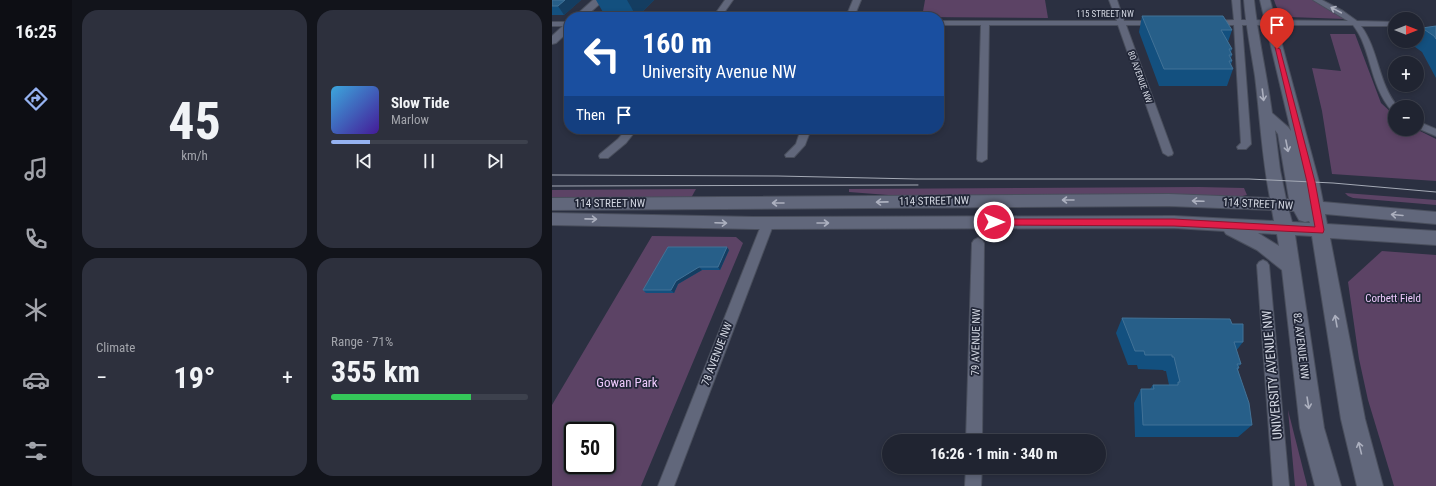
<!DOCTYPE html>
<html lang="en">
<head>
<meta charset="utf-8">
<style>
  body { margin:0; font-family:"Roboto Condensed",sans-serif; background:#2d303d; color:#f1f3f6; height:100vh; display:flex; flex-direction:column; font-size:15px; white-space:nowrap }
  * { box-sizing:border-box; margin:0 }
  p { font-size:13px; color:#a2a4ab }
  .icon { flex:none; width:22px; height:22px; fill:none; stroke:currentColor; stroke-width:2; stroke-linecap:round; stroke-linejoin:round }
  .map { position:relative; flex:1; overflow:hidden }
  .drawer { display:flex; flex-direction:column; gap:10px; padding:10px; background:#12141b; width:480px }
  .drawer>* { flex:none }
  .guide { position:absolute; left:12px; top:12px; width:380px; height:122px; border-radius:16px; box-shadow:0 2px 6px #0003,0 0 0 1px #3d414d; background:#1a4fa0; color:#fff; overflow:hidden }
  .needle { width:26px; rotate:90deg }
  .tools { position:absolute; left:836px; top:12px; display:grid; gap:8px }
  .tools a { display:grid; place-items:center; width:36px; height:36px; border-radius:50%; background:#202431; box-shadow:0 2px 6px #0003,0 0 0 1px #3d414d; font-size:20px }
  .speed { position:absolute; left:12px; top:422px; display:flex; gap:8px; font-size:20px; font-weight:700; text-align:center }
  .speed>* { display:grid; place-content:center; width:52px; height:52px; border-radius:50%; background:#202431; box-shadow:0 2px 6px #0003,0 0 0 1px #3d414d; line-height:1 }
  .speed .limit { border:2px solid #111; border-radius:6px; background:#fff; color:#111 }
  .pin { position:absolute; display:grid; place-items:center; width:34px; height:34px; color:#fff; margin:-41px -17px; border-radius:50% 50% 50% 0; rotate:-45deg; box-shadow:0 0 4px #0007 }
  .pin .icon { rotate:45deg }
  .me { position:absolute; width:44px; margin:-22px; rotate:90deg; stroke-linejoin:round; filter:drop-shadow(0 0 3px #0008) }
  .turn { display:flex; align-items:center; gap:14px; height:84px; padding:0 12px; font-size:18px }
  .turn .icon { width:52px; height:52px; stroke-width:2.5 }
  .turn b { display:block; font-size:28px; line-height:34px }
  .then { display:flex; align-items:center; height:38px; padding:0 12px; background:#0003; gap:8px; font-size:15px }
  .big { font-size:30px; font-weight:700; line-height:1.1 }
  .drawer .widget { flex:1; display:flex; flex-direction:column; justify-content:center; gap:6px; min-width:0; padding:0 14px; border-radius:16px; background:#2d303d }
  .drawer .dial { align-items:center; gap:0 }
  .dial b { font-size:52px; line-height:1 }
  .song { display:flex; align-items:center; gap:12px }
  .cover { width:48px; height:48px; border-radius:6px; background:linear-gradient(135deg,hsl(200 70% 55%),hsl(260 70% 35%)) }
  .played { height:4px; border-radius:2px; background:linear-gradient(90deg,#95b2f1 20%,#3d414d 20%) }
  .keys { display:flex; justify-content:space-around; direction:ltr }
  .heat { display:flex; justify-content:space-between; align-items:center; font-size:22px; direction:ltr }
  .charge { height:6px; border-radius:3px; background:linear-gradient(90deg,#34c759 71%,#3d414d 0) }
  .drawer .tiles { flex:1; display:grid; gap:10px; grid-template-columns:repeat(2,1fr) }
  .trip { position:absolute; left:330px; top:434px; width:224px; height:40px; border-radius:20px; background:#202431; box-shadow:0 2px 6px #0003,0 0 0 1px #3d414d; font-weight:700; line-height:40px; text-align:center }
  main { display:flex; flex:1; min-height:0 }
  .menu { display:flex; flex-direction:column; width:72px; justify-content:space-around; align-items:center; background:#0d0e14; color:#a2a4ab }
  .menu .icon { width:28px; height:28px }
  .menu .selected { color:#95b2f1 }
  .menu b { font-size:18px; color:#f1f3f6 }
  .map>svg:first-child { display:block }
  .green { fill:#5c4365; fill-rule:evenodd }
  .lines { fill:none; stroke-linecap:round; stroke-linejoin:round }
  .minor-casing { stroke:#494e5c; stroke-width:2 }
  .tertiary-casing { stroke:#494e5c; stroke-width:2 }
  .secondary-casing { stroke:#494e5c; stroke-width:2 }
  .minor { fill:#61677b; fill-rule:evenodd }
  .tertiary { fill:#61677b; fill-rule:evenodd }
  .secondary { fill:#61677b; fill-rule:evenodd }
  .tram { stroke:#a5aab6; stroke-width:1 }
  .wall { fill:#13507f }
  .shaded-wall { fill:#143d61 }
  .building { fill:#275f89; stroke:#427297 }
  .oneway { stroke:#acb0bf }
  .route { fill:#e11d48; stroke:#92132f }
  .labels { text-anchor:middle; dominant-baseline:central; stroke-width:3.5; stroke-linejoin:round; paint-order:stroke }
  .far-street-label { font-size:9px; fill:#d4d8e3; stroke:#212637 }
  .street-label { font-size:11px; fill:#d4d8e3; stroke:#212637 }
  .park-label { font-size:11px; fill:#edc9fc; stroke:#212637 }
  .near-street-label { font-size:13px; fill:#d4d8e3; stroke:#212637 }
  .near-park-label { font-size:13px; fill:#edc9fc; stroke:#212637 }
</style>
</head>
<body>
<main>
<nav class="menu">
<b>16:25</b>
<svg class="icon selected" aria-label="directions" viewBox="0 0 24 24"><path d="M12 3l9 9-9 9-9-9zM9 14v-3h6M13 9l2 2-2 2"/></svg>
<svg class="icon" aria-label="music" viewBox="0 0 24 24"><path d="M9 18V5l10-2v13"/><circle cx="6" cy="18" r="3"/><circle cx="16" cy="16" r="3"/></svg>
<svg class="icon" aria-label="phone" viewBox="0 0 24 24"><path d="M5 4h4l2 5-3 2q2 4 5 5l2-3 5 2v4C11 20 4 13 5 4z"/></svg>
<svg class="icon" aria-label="climate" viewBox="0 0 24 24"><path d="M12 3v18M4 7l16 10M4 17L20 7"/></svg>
<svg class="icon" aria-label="car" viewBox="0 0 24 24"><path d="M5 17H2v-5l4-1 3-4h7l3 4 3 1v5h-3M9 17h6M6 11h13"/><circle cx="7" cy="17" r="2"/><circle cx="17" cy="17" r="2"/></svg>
<svg class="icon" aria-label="filters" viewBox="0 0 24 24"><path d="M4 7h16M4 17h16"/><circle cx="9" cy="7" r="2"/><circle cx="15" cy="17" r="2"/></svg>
</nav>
<section class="drawer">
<div class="tiles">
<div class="widget dial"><b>45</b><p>km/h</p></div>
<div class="widget">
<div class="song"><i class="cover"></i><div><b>Slow Tide</b><p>Marlow</p></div></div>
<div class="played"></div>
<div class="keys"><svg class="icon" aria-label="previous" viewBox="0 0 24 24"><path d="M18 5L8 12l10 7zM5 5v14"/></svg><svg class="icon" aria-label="pause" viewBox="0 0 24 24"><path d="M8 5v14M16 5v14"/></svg><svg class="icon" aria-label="next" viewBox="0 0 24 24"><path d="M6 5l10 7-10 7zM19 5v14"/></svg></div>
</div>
<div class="widget"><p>Climate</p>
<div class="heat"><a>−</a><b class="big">19°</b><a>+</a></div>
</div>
<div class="widget"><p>Range · 71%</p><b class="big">355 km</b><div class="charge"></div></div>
</div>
</section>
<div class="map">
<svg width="884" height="486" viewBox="0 0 884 486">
  <rect width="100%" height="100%" fill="#2b3041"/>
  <g class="green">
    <path d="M373 0H493L496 18 370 17Z"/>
    <path d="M722 0H762L793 19 737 17C728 15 725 9 722 0Z"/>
    <path d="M778 34H803L829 103 843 116V129H864L884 139V181L780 174 770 111 760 68 789 71Z"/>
    <path d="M647 187 692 188 695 195 686 197 618 194 349 196 297 192V189Z"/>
    <path d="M144 189 139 198H0V190Z"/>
    <path d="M793 193 884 200V205L801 198 796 196Z"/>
    <path d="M100 236 184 237 191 243 89 486H0V405ZM21 431H55V465H21Z"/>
    <path d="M830 251 884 255V486H842L816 400 807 359 796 282Z"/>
    <path d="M736 410 755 485V486H743Z"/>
  </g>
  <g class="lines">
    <defs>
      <g id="minor">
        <path d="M173 0H181L169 17H161Z"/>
        <path d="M301 0H309L302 17H294Z"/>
        <path d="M557 0H565L572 21H604L608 23 604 25H574L621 153 620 155 616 156 611 153 566 25H437L435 159 430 162 426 161 425 159 429 25H387V21H565Z"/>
        <path d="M680 0H688L689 20 796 21 761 0H770L791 11 805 21 843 22V26H809C827 50 826 84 846 107H843V112L840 111C817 85 820 49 801 25H690L699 144 694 149H686L685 147 689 143 682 25H660L656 23 660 21 682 20Z"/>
        <rect x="0" y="22" width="17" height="4"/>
        <path d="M865 28 884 29V33L865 32Z"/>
        <path d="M865 121 884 129V136L865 128Z"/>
        <path d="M75 129H85L74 143 56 158H48L47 156 48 154 66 139Z"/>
        <path d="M249 129H259L253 145 242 157H234L233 155 244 144Z"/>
        <path d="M216 219 220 220 222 223 122 486H106L210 223 212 220Z"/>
        <path d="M426 238 430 240 432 243 430 441H414L420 243 422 240Z"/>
        <path d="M711 260 715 262 717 265 737 486H721L705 265 707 262Z"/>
        <path d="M414 467H430L429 486H413Z"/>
      </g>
      <g id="tertiary">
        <path d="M41 0H52L33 17H22Z"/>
        <path d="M17 23V31L4 43 0 44V36L13 24Z"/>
      </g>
      <path id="secondary" d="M692 0H702C706 38 715 75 720 113L736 127 739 131 708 0H718L767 182 771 202 884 212V224L773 214 775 224 884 231V245L778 238 813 419 831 486H805L789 419 760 236 743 235 772 428 789 486H763L748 428 730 270 705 250 674 234 672 231 622 228 202 229 0 225V213L202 217 622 216 722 221 720 210 617 206 0 210V198L617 194 718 198C710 157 708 117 703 76 699 50 694 26 692 0ZM723 130 726 134 737 199H734L728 170ZM737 211H742L747 220 753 222 757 221 758 223 740 222ZM706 233 725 234 727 246Z"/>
    </defs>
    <use href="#minor" class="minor-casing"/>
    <use href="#tertiary" class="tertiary-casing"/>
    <use href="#secondary" class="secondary-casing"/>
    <use href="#minor" class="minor"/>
    <use href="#tertiary" class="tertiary"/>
    <use href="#secondary" class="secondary"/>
    <g class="tram">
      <path d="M0 175 226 176 364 179H697L781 183 884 192"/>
      <path d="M0 186 366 185"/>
    </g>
  </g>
  <g class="wall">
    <path d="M0 0H29L12 15H0Z"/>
    <path d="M44 0H102L90 12 83 14H52Z"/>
    <path d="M590 16 680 30 676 42 680 49 679 52 680 55 679 58 680 61 679 65 681 69 675 86H607L587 32Z"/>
    <path d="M884 26V78L870 52 859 44 861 41H865V35L870 28Z"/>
    <path d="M177 250 168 270H150L126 284 122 293H94L91 290Z"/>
    <path d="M570 318 680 324 691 342 684 351 689 364 686 367 687 368 686 370 700 425 686 437H583L582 403 589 389H598L601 385H617L614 371H612L611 370 586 369 585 365H576L564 333Z"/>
  </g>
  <g class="shaded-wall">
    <path d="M13 0H29L12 15 6 6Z"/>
    <path d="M75 0H102L90 12 83 14Z"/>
    <path d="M175 247 177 250 168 270 166 267Z"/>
    <path d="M147 267 150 270 126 284 122 293 119 290 124 281Z"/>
  </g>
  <g class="building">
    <path d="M0 0H13L6 6H0Z"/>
    <path d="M590 16H671L680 30H669L680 49H677L680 55H677L680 61H677L681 69H612Z"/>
    <path d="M884 26V39L882 36 870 28Z"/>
    <path d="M116 247H175L166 267H147L124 281 119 290H91Z"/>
    <path d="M570 318 678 319 680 324H691V342H682L689 364H685L687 368H685L697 403 700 425H591L589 389H602L601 385H626V382H628L622 357H620V355H593L592 351H583Z"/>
  </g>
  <defs><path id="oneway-shaft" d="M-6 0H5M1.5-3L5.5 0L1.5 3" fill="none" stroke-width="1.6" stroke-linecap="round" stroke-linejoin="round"/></defs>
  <g class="oneway">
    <use href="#oneway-shaft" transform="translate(784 10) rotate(-152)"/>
    <use href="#oneway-shaft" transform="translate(711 95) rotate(83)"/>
    <use href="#oneway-shaft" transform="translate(735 146) rotate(79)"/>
    <use href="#oneway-shaft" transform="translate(516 200) rotate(180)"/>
    <use href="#oneway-shaft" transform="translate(646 201) rotate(-178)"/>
    <use href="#oneway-shaft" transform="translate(330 202) rotate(179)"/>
    <use href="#oneway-shaft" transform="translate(226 203) rotate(180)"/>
    <use href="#oneway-shaft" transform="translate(845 215) rotate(-175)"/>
    <use href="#oneway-shaft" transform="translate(39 219) rotate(1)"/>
    <use href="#oneway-shaft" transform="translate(169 223) rotate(2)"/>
    <use href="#oneway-shaft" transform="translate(271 223)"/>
    <use href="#oneway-shaft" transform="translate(784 321) rotate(-100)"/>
    <use href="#oneway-shaft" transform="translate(756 403) rotate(81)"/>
    <use href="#oneway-shaft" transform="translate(808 448) rotate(-104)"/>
  </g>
  <path class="route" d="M723 47 728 49 763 182 772 230 771 233 622 226 439 225 438 222 439 220 442 219H622L763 227 755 182Z"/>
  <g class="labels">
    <g class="far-street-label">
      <text x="553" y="14">115 STREET NW</text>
      <text transform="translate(588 77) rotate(70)">80 AVENUE NW</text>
    </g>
    <g class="street-label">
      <text transform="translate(382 201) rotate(-1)">114 STREET NW</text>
      <text x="58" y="203">114 STREET NW</text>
      <text transform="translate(706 204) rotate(3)">114 STREET NW</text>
      <text transform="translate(424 342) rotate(-89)">79 AVENUE NW</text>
      <text transform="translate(749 346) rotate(83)">82 AVENUE NW</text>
      <text transform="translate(165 354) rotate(-69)">78 AVENUE NW</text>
    </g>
    <g class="park-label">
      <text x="841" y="298">Corbett Field</text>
    </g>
    <g class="near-street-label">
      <text transform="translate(720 375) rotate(-95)">UNIVERSITY AVENUE NW</text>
    </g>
    <g class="near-park-label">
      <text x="75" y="382">Gowan Park</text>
    </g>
  </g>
</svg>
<div class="tools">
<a><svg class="needle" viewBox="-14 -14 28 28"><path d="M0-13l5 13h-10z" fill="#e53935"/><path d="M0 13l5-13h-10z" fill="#a2a4ab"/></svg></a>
<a>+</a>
<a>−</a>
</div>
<div class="speed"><div class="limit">50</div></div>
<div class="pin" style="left:725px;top:49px;background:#d93025"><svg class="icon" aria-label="arrive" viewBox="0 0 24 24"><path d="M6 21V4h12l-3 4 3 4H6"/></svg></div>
<svg class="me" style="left:442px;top:222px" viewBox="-20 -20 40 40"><circle r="17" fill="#e11d48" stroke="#fff" stroke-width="3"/><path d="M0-11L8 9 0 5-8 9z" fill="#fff"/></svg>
<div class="trip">16:26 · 1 min · 340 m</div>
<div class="guide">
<div class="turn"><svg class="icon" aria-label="left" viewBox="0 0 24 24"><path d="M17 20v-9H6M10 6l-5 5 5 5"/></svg><div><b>160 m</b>University Avenue NW</div></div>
<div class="then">Then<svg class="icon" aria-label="arrive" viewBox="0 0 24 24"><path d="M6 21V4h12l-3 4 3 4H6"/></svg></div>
</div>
</div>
</main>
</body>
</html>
